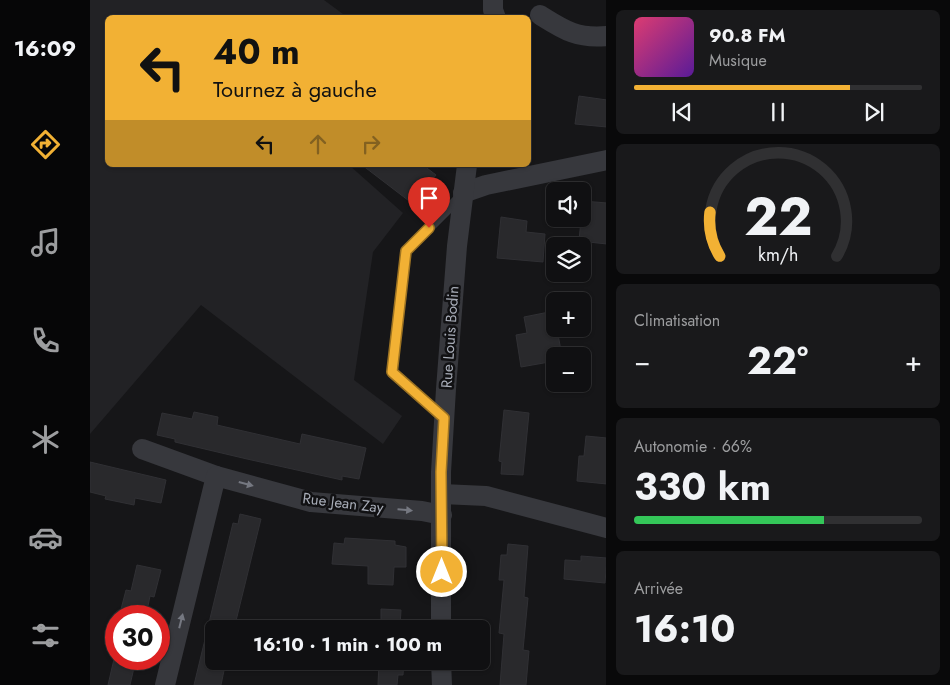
<!DOCTYPE html>
<html lang="fr">
<head>
<meta charset="utf-8">
<style>
  body { margin:0; font-family:Jost,sans-serif; background:#19191b; color:#f1f3f6; height:100vh; display:flex; flex-direction:column; font-size:19px; white-space:nowrap }
  * { box-sizing:border-box; margin:0 }
  p { font-size:16px; color:#9c9d9f }
  .icon { flex:none; width:28px; height:28px; fill:none; stroke:currentColor; stroke-width:2; stroke-linecap:round; stroke-linejoin:round }
  .map { position:relative; flex:1; overflow:hidden }
  .details { display:flex; flex-direction:column; gap:10px; padding:10px; background:#09090a; width:344px }
  .details>* { flex:none }
  .banner { position:absolute; left:15px; top:15px; width:426px; height:152px; border-radius:8px; box-shadow:0 1px 4px #0004,0 0 0 1px #303032; background:#f2b134; color:#111; overflow:hidden }
  .fabs { position:absolute; left:456px; top:182px; display:grid; gap:10px }
  .fabs a { display:grid; place-items:center; width:45px; height:45px; border-radius:8px; background:#101012; box-shadow:0 1px 4px #0004,0 0 0 1px #303032; font-size:25px }
  .speed { position:absolute; left:15px; top:605px; display:flex; gap:10px; font-size:25px; font-weight:700; text-align:center }
  .speed>* { display:grid; place-content:center; width:65px; height:65px; border-radius:50%; background:#101012; box-shadow:0 1px 4px #0004,0 0 0 1px #303032; line-height:1 }
  .speed .limit { border:8px solid #d22; background:#fff; color:#111 }
  .pin { position:absolute; display:grid; place-items:center; width:42px; height:42px; color:#fff; margin:-51px -21px; border-radius:50% 50% 50% 0; rotate:-45deg; box-shadow:0 0 5px #0007 }
  .pin .icon { rotate:45deg }
  .me { position:absolute; width:55px; margin:-28px; rotate:0deg; stroke-linejoin:round; filter:drop-shadow(0 0 4px #0008) }
  .turn { display:flex; align-items:center; gap:18px; height:105px; padding:0 25px; font-size:22px }
  .turn .icon { width:65px; height:65px; stroke-width:2.5 }
  .turn b { display:block; font-size:35px; line-height:42px }
  .lanes { display:flex; align-items:center; height:48px; padding:0 25px; background:#0003; justify-content:center; gap:25px; direction:ltr }
  .lanes .off { opacity:.35 }
  .big { font-size:38px; font-weight:700; line-height:1.1 }
  .details .tile { flex:1; display:flex; flex-direction:column; justify-content:center; gap:8px; min-width:0; padding:0 18px; border-radius:8px; background:#19191b }
  .details .dial { align-items:center; gap:0 }
  .dial svg { height:130px; overflow:visible; fill:none; stroke:#303032; stroke-width:7; stroke-linecap:round; text-anchor:middle }
  .dial text { fill:#f1f3f6; stroke:none }
  .song { display:flex; align-items:center; gap:15px }
  .cover { width:60px; height:60px; border-radius:8px; background:linear-gradient(135deg,hsl(340 70% 55%),hsl(270 70% 35%)) }
  .played { height:5px; border-radius:2px; background:linear-gradient(90deg,#f2b134 75%,#303032 75%) }
  .keys { display:flex; justify-content:space-around; direction:ltr }
  .heat { display:flex; justify-content:space-between; align-items:center; font-size:28px; direction:ltr }
  .charge { height:8px; border-radius:4px; background:linear-gradient(90deg,#34c759 66%,#303032 0) }
  .trip { position:absolute; left:115px; top:620px; width:285px; height:50px; border-radius:8px; background:#101012; box-shadow:0 1px 4px #0004,0 0 0 1px #303032; font-weight:700; line-height:50px; text-align:center }
  main { display:flex; flex:1; min-height:0 }
  .tab-bar { display:flex; flex-direction:column; width:90px; justify-content:space-around; align-items:center; background:#060607; color:#9c9d9f }
  .tab-bar .icon { width:35px; height:35px }
  .tab-bar .current { color:#f2b134 }
  .tab-bar b { font-size:22px; color:#f1f3f6 }
  .map>svg:first-child { display:block }
  .built { fill:#222225 }
  .building { fill:#29292c; stroke:#303034 }
  .lines { fill:none; stroke-linecap:round; stroke-linejoin:round }
  .lane { stroke:#37383d; stroke-width:10 }
  .street { stroke:#37383d; stroke-width:20 }
  .oneway { fill:#757881 }
  .route-casing { stroke:#9d7322; stroke-width:12 }
  .route { stroke:#f2b134; stroke-width:9 }
  .labels { text-anchor:middle; dominant-baseline:central; stroke-width:5; stroke-linejoin:round; paint-order:stroke }
  .street-label { font-size:15px; fill:#a8adb8; stroke:#111113 }
</style>
</head>
<body>
<main>
<nav class="tab-bar">
<b>16:09</b>
<svg class="icon current" aria-label="directions" viewBox="0 0 24 24"><path d="M12 3l9 9-9 9-9-9zM9 14v-3h6M13 9l2 2-2 2"/></svg>
<svg class="icon" aria-label="music" viewBox="0 0 24 24"><path d="M9 18V5l10-2v13"/><circle cx="6" cy="18" r="3"/><circle cx="16" cy="16" r="3"/></svg>
<svg class="icon" aria-label="phone" viewBox="0 0 24 24"><path d="M5 4h4l2 5-3 2q2 4 5 5l2-3 5 2v4C11 20 4 13 5 4z"/></svg>
<svg class="icon" aria-label="climate" viewBox="0 0 24 24"><path d="M12 3v18M4 7l16 10M4 17L20 7"/></svg>
<svg class="icon" aria-label="car" viewBox="0 0 24 24"><path d="M5 17H2v-5l4-1 3-4h7l3 4 3 1v5h-3M9 17h6M6 11h13"/><circle cx="7" cy="17" r="2"/><circle cx="17" cy="17" r="2"/></svg>
<svg class="icon" aria-label="filters" viewBox="0 0 24 24"><path d="M4 7h16M4 17h16"/><circle cx="9" cy="7" r="2"/><circle cx="15" cy="17" r="2"/></svg>
</nav>
<div class="map">
<svg width="517" height="685" viewBox="0 0 517 685">
  <rect width="100%" height="100%" fill="#161618"/>
  <path class="built" d="M0 0H234L257 17 18 18V165H259L313 213 283 252 264 380 312 416 293 444 111 305 0 434Z"/>
  <g class="building">
    <path d="M489 96 517 100V127L485 124Z"/>
    <path d="M272 165H333L346 175 323 204Z"/>
    <path d="M493 201 517 203V244L489 241 491 219H492Z"/>
    <path d="M411 217 437 221 436 232 455 234 453 262 407 258Z"/>
    <path d="M464 311 465 329H467L472 356H465V361L431 367 426 335 437 333 434 317Z"/>
    <path d="M414 410 439 413 433 475 411 474 412 462 409 461Z"/>
    <path d="M104 412 128 417 127 425 210 444 212 434 276 448 269 479 252 476V480L157 459 85 442V439L67 435 72 413 102 419Z"/>
    <path d="M496 436 517 438V484L487 481 489 456H494Z"/>
    <path d="M0 462 76 480 71 503 45 498 44 505 15 499 16 496 0 492Z"/>
    <path d="M150 514 171 519 144 629H124V661H136L131 685H104L143 523 148 524Z"/>
    <path d="M255 538 305 541V545L316 547V567H304L303 585 278 584V566L242 564 244 543 254 544Z"/>
    <path d="M418 544 438 546 434 597 438 598 433 650 439 651 436 685H410L414 634 409 633 414 580H409L411 555H417Z"/>
    <path d="M491 556 517 558 515 583 474 579 475 560 491 561Z"/>
    <path d="M47 565 71 570 64 597 60 596 56 616H43L30 613 36 590 41 591Z"/>
    <path d="M291 609 311 610 310 626H315V629H291Z"/>
    <path d="M24 659H46L40 685H18Z"/>
    <path d="M289 661H314L313 675H308L307 685H288Z"/>
  </g>
  <g class="lines">
    <path class="lane" d="M354 418 302 373 316 251 371 196"/>
    <g class="street">
      <path d="M403 0V10L406 18"/>
      <path d="M450 15C474 30 487 39 517 36"/>
      <path d="M373 193 396 185 517 160"/>
      <path d="M52 449 126 476"/>
      <path d="M352 494 396 496 517 528"/>
      <path d="M351 629V472L356 389 367 246 377 165"/>
      <path d="M351 661 352 685"/>
      <path d="M75 685 126 476 221 502 332 511 352 515"/>
    </g>
  </g>
  <defs><path id="oneway-solid" d="M-6-.8H1V-3.2L6.5 0L1 3.2V.8H-6Z" transform="scale(1.25)"/></defs>
  <g class="oneway">
    <use href="#oneway-solid" transform="translate(156 484) rotate(15)"/>
    <use href="#oneway-solid" transform="translate(315 510) rotate(5)"/>
    <use href="#oneway-solid" transform="translate(91 621) rotate(-76)"/>
  </g>
  <g class="lines">
    <defs>
      <path id="route" d="M339 228 316 251 302 372 354 418 351 472 352 572"/>
    </defs>
    <use href="#route" class="route-casing"/>
    <use href="#route" class="route"/>
  </g>
  <g class="labels">
    <g class="street-label">
      <text transform="translate(360 337) rotate(-86)">Rue Louis Bodin</text>
      <text transform="translate(253 503) rotate(7)">Rue Jean Zay</text>
    </g>
  </g>
</svg>
<div class="fabs">
<a><svg class="icon" aria-label="sound" viewBox="0 0 24 24"><path d="M4 9h4l5-4v14l-5-4H4zM17 9q2 3 0 6"/></svg></a>
<a><svg class="icon" aria-label="layers" viewBox="0 0 24 24"><path d="M12 4l9 5-9 5-9-5zM3 14l9 5 9-5"/></svg></a>
<a>+</a>
<a>−</a>
</div>
<div class="speed"><div class="limit">30</div></div>
<div class="pin" style="left:339px;top:228px;background:#d93025"><svg class="icon" aria-label="arrive" viewBox="0 0 24 24"><path d="M6 21V4h12l-3 4 3 4H6"/></svg></div>
<svg class="me" style="left:352px;top:572px" viewBox="-20 -20 40 40"><circle r="17" fill="#f2b134" stroke="#fff" stroke-width="3"/><path d="M0-11L8 9 0 5-8 9z" fill="#fff"/></svg>
<div class="trip">16:10 · 1 min · 100 m</div>
<div class="banner">
<div class="turn"><svg class="icon" aria-label="left" viewBox="0 0 24 24"><path d="M17 20v-9H6M10 6l-5 5 5 5"/></svg><div><b>40 m</b>Tournez à gauche</div></div>
<div class="lanes"><svg class="icon" aria-label="left" viewBox="0 0 24 24"><path d="M17 20v-9H6M10 6l-5 5 5 5"/></svg><svg class="icon off" aria-label="ahead" viewBox="0 0 24 24"><path d="M12 20V5M6 11l6-6 6 6"/></svg><svg class="icon off" aria-label="right" viewBox="0 0 24 24"><path d="M7 20v-9h11M14 6l5 5-5 5"/></svg></div>
</div>
</div>
<section class="details">
<div class="tile">
<div class="song"><i class="cover"></i><div><b>90.8 FM</b><p>Musique</p></div></div>
<div class="played"></div>
<div class="keys"><svg class="icon" aria-label="previous" viewBox="0 0 24 24"><path d="M18 5L8 12l10 7zM5 5v14"/></svg><svg class="icon" aria-label="pause" viewBox="0 0 24 24"><path d="M8 5v14M16 5v14"/></svg><svg class="icon" aria-label="next" viewBox="0 0 24 24"><path d="M6 5l10 7-10 7zM19 5v14"/></svg></div>
</div>
<div class="tile dial"><svg viewBox="0 0 100 80">
<path d="M14 69A42 42 0 1 1 86 69"/>
<path d="M14 69A42 42 0 0 1 8 42" stroke="#f2b134"/>
<text x="50" y="56" font-size="32" font-weight="700">22</text>
<text x="50" y="72" font-size="11">km/h</text>
</svg></div>
<div class="tile"><p>Climatisation</p>
<div class="heat"><a>−</a><b class="big">22°</b><a>+</a></div>
</div>
<div class="tile"><p>Autonomie · 66%</p><b class="big">330 km</b><div class="charge"></div></div>
<div class="tile"><p>Arrivée</p><b class="big">16:10</b></div>
</section>
</main>
</body>
</html>
